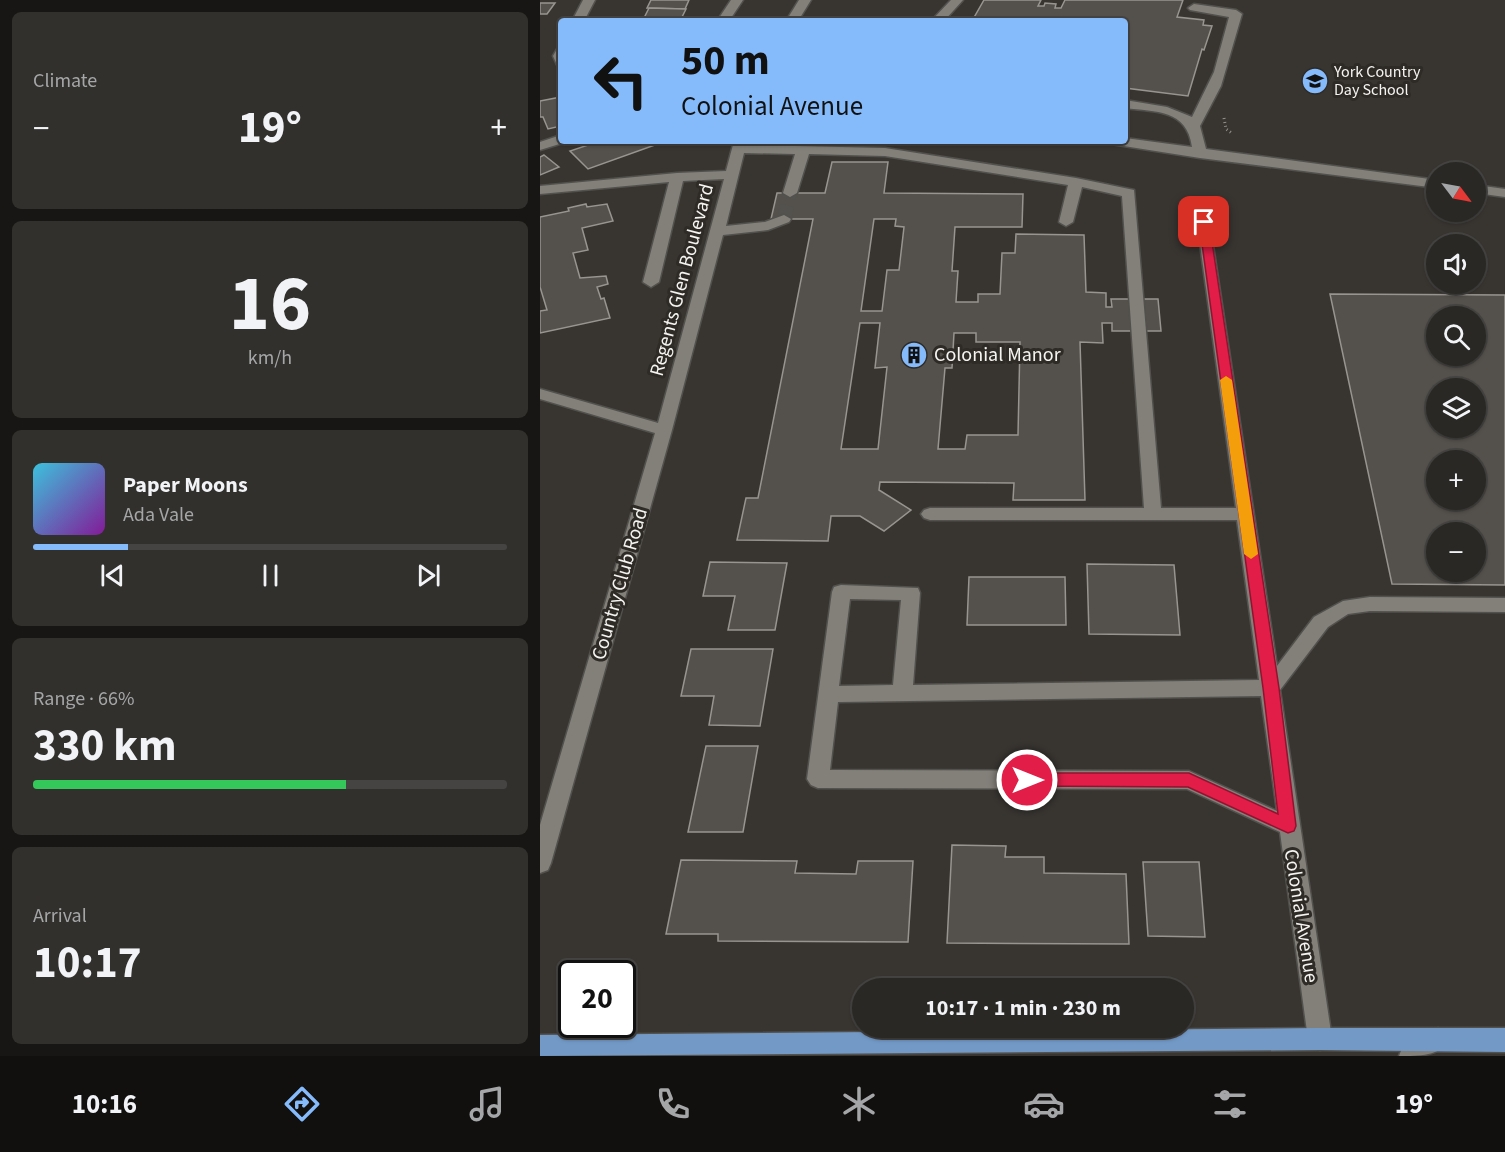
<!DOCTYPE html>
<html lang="en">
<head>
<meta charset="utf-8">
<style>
  body { margin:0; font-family:"Source Sans 3",sans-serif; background:#32302d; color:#f1f3f6; height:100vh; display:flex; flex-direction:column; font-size:22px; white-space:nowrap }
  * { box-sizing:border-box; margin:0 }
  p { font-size:20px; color:#a5a6a7 }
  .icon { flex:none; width:33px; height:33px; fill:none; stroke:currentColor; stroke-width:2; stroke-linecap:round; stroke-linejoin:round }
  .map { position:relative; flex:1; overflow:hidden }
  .drawer { display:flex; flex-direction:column; gap:12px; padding:12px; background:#171614; width:540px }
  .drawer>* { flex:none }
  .top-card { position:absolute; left:18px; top:18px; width:570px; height:126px; border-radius:6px; box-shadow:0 2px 4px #0004,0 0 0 2px #464442; background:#86bbfb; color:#111; overflow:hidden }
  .needle { width:39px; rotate:122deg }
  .buttons { position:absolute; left:886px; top:162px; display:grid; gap:12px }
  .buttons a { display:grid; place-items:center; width:60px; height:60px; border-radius:50%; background:#2a2825; box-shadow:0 2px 4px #0004,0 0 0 2px #464442; font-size:30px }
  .speed { position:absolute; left:18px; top:960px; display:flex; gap:12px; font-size:30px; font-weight:700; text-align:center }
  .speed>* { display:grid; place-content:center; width:78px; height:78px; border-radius:50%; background:#2a2825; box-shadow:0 2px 4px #0004,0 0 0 2px #464442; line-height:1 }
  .speed .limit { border:3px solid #111; border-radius:9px; background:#fff; color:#111 }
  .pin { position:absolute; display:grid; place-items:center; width:51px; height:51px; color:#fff; margin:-26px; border-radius:12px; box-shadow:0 3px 9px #0006 }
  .me { position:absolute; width:66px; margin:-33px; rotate:90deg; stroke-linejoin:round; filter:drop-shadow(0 0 4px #0008) }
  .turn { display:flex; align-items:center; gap:21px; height:126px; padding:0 24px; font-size:27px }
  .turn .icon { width:78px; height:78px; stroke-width:2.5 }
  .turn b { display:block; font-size:42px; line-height:51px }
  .big { font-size:45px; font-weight:700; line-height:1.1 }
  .drawer .widget { flex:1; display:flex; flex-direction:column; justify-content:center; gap:9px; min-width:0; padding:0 21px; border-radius:9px; background:#32302d }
  .drawer .dial { align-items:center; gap:0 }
  .dial b { font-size:78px; line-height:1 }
  .song { display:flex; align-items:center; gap:18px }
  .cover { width:72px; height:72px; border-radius:9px; background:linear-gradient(135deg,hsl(190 70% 55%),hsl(290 70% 35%)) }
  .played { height:6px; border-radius:3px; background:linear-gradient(90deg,#86bbfb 20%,#464442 20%) }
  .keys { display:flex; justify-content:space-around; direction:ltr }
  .heat { display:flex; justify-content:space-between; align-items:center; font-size:33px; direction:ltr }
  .charge { height:9px; border-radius:4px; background:linear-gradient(90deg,#34c759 66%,#464442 0) }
  .trip { position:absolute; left:312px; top:978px; width:342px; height:60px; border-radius:30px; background:#2a2825; box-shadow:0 2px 4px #0004,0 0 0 2px #464442; font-weight:700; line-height:60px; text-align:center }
  .tabs { display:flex; height:96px; justify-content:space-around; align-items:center; background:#11100f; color:#a5a6a7 }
  .tabs .icon { width:42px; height:42px }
  .tabs .active { color:#86bbfb }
  .tabs b { font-size:27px; color:#f1f3f6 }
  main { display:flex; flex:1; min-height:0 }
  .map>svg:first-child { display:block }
  .building { fill:#54514c; stroke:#98948f; stroke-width:1.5; fill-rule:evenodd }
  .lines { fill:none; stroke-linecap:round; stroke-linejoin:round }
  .minor-tunnel { stroke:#54524e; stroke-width:14; stroke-dasharray:14 7; stroke-linecap:butt }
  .minor-casing { stroke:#53514d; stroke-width:3 }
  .major-casing { stroke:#53514d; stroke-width:3 }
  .path { stroke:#93918d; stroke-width:3; stroke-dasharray:1 3; stroke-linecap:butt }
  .minor { fill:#83807a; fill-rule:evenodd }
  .major { fill:#739ac7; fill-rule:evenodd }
  .route { fill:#e11d48; stroke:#92132f; stroke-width:1.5 }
  .slow { fill:#f59e0b }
  .labels { text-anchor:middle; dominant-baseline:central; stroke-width:6; stroke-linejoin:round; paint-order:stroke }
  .far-poi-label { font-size:16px; fill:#f6f4f1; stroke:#2e2b27; text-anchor:start }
  .street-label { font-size:20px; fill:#f6f4f1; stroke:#2e2b27 }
  .poi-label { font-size:20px; fill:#f6f4f1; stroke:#2e2b27; text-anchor:start }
</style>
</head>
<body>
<main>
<section class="drawer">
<div class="widget"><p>Climate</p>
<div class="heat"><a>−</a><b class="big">19°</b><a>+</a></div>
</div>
<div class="widget dial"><b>16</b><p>km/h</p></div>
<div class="widget">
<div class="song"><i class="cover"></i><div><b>Paper Moons</b><p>Ada Vale</p></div></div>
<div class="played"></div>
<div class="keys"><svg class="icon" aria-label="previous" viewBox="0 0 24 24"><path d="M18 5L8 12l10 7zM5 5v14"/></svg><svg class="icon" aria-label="pause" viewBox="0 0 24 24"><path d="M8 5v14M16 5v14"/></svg><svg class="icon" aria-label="next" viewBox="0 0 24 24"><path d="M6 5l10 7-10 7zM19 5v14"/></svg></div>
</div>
<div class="widget"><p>Range · 66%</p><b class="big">330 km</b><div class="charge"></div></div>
<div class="widget"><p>Arrival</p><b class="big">10:17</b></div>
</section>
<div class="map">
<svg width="965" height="1056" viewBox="0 0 965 1056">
  <rect width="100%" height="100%" fill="#383531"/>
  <g class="building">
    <path d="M111 0H149L145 9 107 8Z"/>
    <path d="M444 0H501L498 6H504L505 3 516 4 515 8H521L525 0H643L637 17 664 20 663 25 672 26 664 50 662 49 648 96 585 88V21H432Z"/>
    <path d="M0 3H15L7 14H0Z"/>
    <path d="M109 8 145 9H146L141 19 104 18Z"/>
    <path d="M96 18H104L140 19 139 21H95Z"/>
    <path d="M21 97V126L8 129 3 117H0V101Z"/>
    <path d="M60 141H126L48 169 30 151Z"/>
    <path d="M4 155 19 167 0 175V157Z"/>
    <path d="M292 162H348L344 193 483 194 482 227H415L412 271H418L416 302H438V294H460L462 253H475L476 234 544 235 546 292 566 293V307H572L571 299H618L621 331H572V323H562L563 343 540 342 545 500H473L474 483 340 482 339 490 371 510 344 531 320 516H291L288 541 197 540 206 498H218L273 219H231L237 193H285ZM334 219H356L355 226 364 227 359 270H347L342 311H321ZM320 323H340L335 368 347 367 338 449H301ZM414 333H436V342H480L478 435H427L425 449H398L405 368H412Z"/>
    <path d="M46 204 47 207 67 204 73 221 42 228 48 250 33 253 40 278 66 276 68 284 57 287 61 299 64 298 70 318 0 333V311L7 310 0 287V217L29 211 28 208Z"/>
    <path d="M790 294 965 295V585L852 584ZM897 316H936V356H897ZM897 388H936V428H897ZM897 460H936V500H897ZM897 532H936V572H897Z"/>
    <path d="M170 562 247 563 235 630H188L195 596H163Z"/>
    <path d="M547 564 634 565 640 635 549 634Z"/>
    <path d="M429 577H525L526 625H427Z"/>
    <path d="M151 649H233L220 726 169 725 174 696H141Z"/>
    <path d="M166 746H218L203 832H148Z"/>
    <path d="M412 845 466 846 465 857H504V873L586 874 589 944 407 943Z"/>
    <path d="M141 860 257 861 255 873 316 874 318 861H373L368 942 178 941V934H126Z"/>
    <path d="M603 862H659L665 937 608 936Z"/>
  </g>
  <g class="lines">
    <path class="minor-tunnel" d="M244 219 250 193"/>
    <defs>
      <g id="minor">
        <path d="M43 0H55L44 21H32Z"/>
        <path d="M191 0H203L189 21H177Z"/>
        <path d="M259 0H271L258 21H246Z"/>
        <path d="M411 0H423L404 21H391Z"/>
        <path d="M654 4 696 10 702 14 681 86 660 126 666 149 897 180V188L660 158 571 144 569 141H585V138L652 147C647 109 616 112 585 108V100L627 107 652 117 674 72 689 17 650 10 648 8Z"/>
        <path d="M21 48V66L17 65 13 56 17 49Z"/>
        <path d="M21 135V141L26 142 0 150V142Z"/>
        <path d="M194 141H208L207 145 345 148 536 178 594 190 621 508H696L657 222 664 218 669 219 737 666 774 617 803 601 830 597 965 598V612L830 611 808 614 788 627 740 690 792 1039 789 1047 780 1050 771 1047 768 1039 740 832 647 789 278 788 271 785 267 779 292 592 294 587 301 585 378 588 380 593 373 685 719 680 697 520H390L384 518 381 514 384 510 390 508H604L582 196 542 187 533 222 526 226 519 222 528 185 345 156 269 154 257 193 250 197 243 193 255 154 204 153 186 226 225 222 244 215 251 219 249 222 228 230 183 235 132 430 11 863 8 870 0 873V825L115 433 0 399V389L118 423 184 179 143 181 119 282 111 287 103 282 129 182 0 194V186L137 173 186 171ZM310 599 361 600 353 685 299 686ZM721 696 737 811 649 771 290 770 298 702Z"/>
        <path d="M936 185 965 189V197L936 193Z"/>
        <path d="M898 1028 907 1032 910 1040C901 1056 878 1056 859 1056L862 1048Z"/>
      </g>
      <path id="major" d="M780 1028H965V1052L780 1050 0 1056V1035Z"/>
    </defs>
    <use href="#minor" class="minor-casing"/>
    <use href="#major" class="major-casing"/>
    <g class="path">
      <path d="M684 118 686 129 693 134"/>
      <path d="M909 169 926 171"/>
    </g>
    <use href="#minor" class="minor"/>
    <use href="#major" class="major"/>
  </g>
  <path class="route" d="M664 219 669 222 739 688 756 826 754 831 748 833 648 787 487 786 481 784 479 780 481 775 487 773H649L738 814 723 688 659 222Z"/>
  <path class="slow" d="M686 376 692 380 718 554 711 559 704 554 680 380Z"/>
  <defs>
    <symbol id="school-disc" viewBox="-11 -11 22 22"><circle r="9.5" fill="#86bbfb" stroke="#2e2b27"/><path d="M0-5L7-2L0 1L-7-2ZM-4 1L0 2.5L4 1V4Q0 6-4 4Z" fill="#111"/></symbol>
    <symbol id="building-disc" viewBox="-11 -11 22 22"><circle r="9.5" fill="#86bbfb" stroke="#2e2b27"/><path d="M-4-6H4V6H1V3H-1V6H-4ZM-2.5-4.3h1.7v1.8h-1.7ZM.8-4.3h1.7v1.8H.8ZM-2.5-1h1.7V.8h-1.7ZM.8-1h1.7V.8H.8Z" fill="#111"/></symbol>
  </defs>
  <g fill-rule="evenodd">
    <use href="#school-disc" x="760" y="66" width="30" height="30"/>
    <use href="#building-disc" x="359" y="340" width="30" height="30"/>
  </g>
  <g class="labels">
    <g class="far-poi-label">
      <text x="794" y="72">York Country<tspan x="794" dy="18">Day School</tspan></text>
    </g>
    <g class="street-label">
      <text transform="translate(142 280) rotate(-75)">Regents Glen Boulevard</text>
      <text transform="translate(80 584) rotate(-74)">Country Club Road</text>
      <text transform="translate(761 916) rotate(81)">Colonial Avenue</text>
    </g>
    <g class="poi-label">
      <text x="394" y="355">Colonial Manor</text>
    </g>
  </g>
</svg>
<div class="buttons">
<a><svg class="needle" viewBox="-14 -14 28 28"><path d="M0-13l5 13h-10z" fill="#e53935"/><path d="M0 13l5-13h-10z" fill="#a5a6a7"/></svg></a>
<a><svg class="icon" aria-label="sound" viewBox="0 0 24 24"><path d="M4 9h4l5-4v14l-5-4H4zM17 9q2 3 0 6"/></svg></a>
<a><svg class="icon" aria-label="search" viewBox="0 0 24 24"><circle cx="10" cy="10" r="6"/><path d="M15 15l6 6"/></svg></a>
<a><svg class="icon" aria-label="layers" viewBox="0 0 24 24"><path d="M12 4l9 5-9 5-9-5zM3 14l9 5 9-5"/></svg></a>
<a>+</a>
<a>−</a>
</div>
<div class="speed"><div class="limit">20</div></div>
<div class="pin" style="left:664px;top:222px;background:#d93025"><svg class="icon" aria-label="arrive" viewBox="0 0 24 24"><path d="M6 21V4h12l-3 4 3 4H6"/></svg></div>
<svg class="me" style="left:487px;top:780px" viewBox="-20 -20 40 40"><circle r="17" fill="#e11d48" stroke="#fff" stroke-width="3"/><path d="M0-11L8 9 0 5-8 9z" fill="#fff"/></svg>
<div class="trip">10:17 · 1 min · 230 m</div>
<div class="top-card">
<div class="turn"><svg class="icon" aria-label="left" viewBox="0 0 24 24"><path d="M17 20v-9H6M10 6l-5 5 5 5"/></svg><div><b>50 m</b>Colonial Avenue</div></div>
</div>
</div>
</main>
<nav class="tabs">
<b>10:16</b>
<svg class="icon active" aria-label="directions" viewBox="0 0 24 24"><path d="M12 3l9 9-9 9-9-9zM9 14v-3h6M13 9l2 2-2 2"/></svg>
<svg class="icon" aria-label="music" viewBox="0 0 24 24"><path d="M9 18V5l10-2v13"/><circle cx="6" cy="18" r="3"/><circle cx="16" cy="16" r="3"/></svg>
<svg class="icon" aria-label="phone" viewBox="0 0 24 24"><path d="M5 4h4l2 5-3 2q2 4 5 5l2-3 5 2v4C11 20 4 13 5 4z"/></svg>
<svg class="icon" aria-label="climate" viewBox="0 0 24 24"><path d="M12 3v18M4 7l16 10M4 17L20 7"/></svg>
<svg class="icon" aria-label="car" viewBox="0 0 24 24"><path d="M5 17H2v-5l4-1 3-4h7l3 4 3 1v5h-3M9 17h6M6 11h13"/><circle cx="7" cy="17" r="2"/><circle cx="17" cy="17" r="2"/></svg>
<svg class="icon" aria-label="filters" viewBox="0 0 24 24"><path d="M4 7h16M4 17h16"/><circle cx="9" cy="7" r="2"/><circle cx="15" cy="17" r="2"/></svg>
<b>19°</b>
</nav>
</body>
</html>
